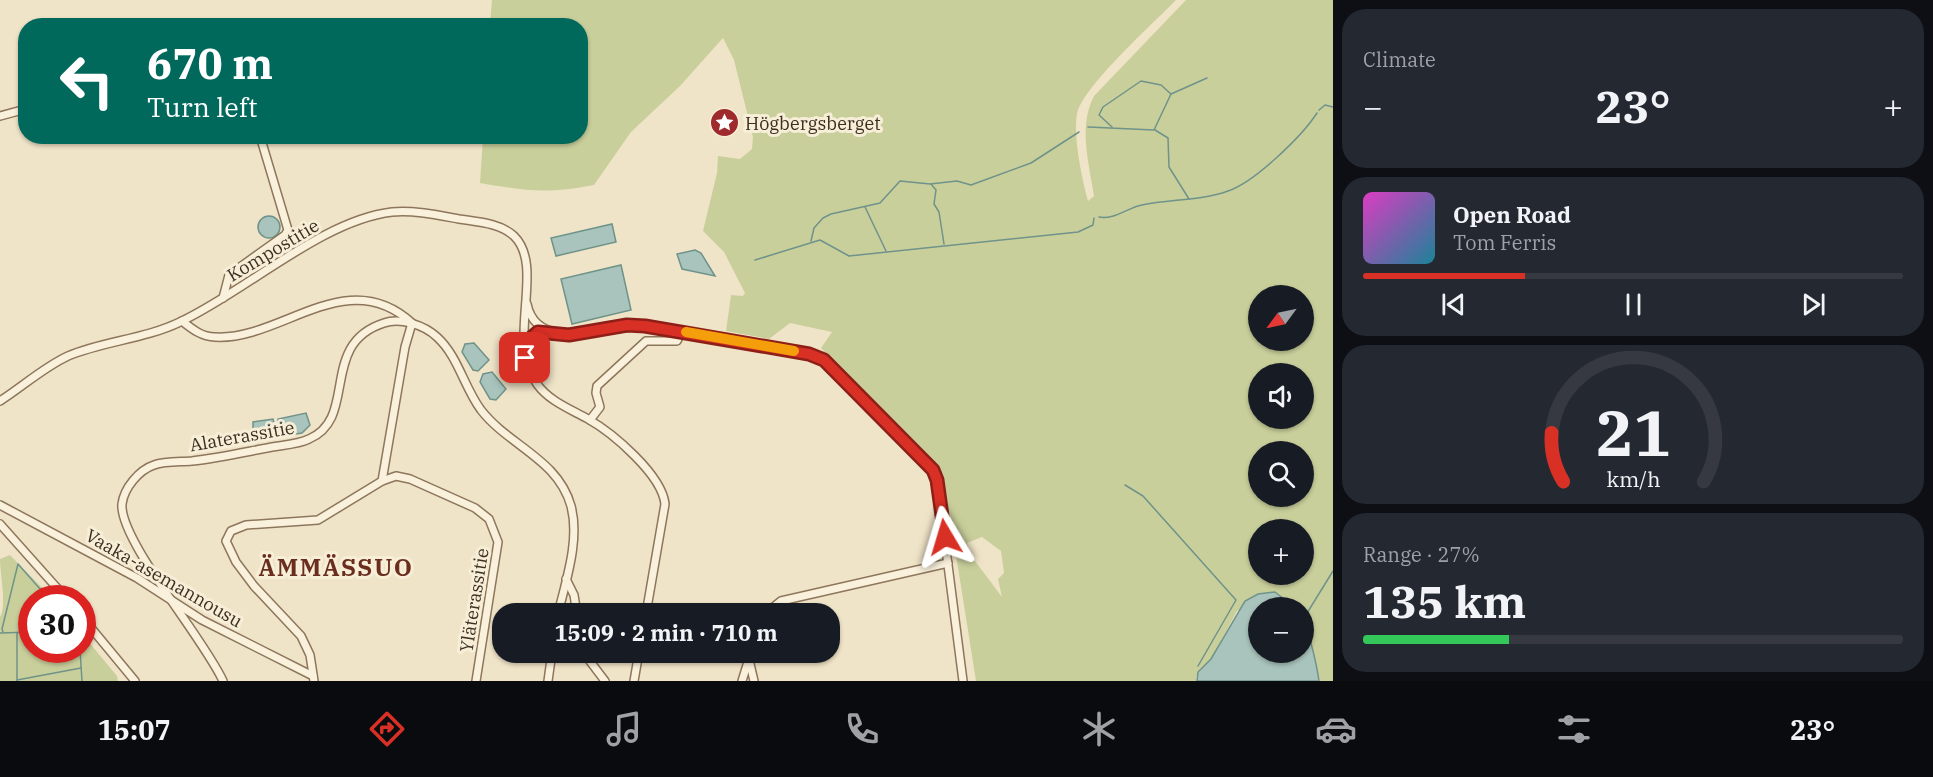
<!DOCTYPE html>
<html lang="en">
<head>
<meta charset="utf-8">
<style>
  body { margin:0; font-family:"IBM Plex Serif",serif; background:#242831; color:#f1f3f6; height:100vh; display:flex; flex-direction:column; font-size:22px; white-space:nowrap }
  * { box-sizing:border-box; margin:0 }
  p { font-size:20px; color:#9ea1a6 }
  .icon { flex:none; width:33px; height:33px; fill:none; stroke:currentColor; stroke-width:2; stroke-linecap:round; stroke-linejoin:round }
  .map { position:relative; flex:1; overflow:hidden }
  .side { display:flex; flex-direction:column; gap:9px; padding:9px; background:#0d0f14; width:600px }
  .side>* { flex:none }
  .top-card { position:absolute; left:18px; top:18px; width:570px; height:126px; border-radius:24px; box-shadow:0 2px 4px #0004; background:#00695c; color:#fff; overflow:hidden }
  .needle { width:39px; rotate:237deg }
  .buttons { position:absolute; left:1248px; top:285px; display:grid; gap:12px }
  .buttons a { display:grid; place-items:center; width:66px; height:66px; border-radius:50%; background:#171b24; box-shadow:0 2px 4px #0004; font-size:30px }
  .speed { position:absolute; left:18px; top:585px; display:flex; gap:12px; font-size:30px; font-weight:700; text-align:center }
  .speed>* { display:grid; place-content:center; width:78px; height:78px; border-radius:50%; background:#171b24; box-shadow:0 2px 4px #0004; line-height:1 }
  .speed .limit { border:9px solid #d22; background:#fff; color:#111 }
  .pin { position:absolute; display:grid; place-items:center; width:51px; height:51px; color:#fff; margin:-26px; border-radius:12px; box-shadow:0 3px 9px #0006 }
  .me { position:absolute; width:66px; margin:-33px; rotate:353deg; stroke-linejoin:round; filter:drop-shadow(0 0 4px #0008) }
  .turn { display:flex; align-items:center; gap:21px; height:126px; padding:0 30px; font-size:27px }
  .turn .icon { width:78px; height:78px; stroke-width:2.5 }
  .turn b { display:block; font-size:42px; line-height:51px }
  .big { font-size:45px; font-weight:800; line-height:1.1 }
  .side .tile { flex:1; display:flex; flex-direction:column; justify-content:center; gap:9px; min-width:0; padding:0 21px; border-radius:24px; background:#242831 }
  .side .dial { align-items:center; gap:0 }
  .dial svg { height:156px; overflow:visible; fill:none; stroke:#363941; stroke-width:7; stroke-linecap:round; text-anchor:middle }
  .dial text { fill:#f1f3f6; stroke:none }
  .song { display:flex; align-items:center; gap:18px }
  .cover { width:72px; height:72px; border-radius:9px; background:linear-gradient(135deg,hsl(310 70% 55%),hsl(190 70% 35%)) }
  .played { height:6px; border-radius:3px; background:linear-gradient(90deg,#d93025 30%,#363941 30%) }
  .keys { display:flex; justify-content:space-around; direction:ltr }
  .heat { display:flex; justify-content:space-between; align-items:center; font-size:33px; direction:ltr }
  .charge { height:9px; border-radius:4px; background:linear-gradient(90deg,#34c759 27%,#363941 0) }
  .trip { position:absolute; left:492px; top:603px; width:348px; height:60px; border-radius:24px; background:#171b24; box-shadow:0 2px 4px #0004; font-weight:800; line-height:60px; text-align:center }
  .tabs { display:flex; height:96px; justify-content:space-around; align-items:center; background:#090b0e; color:#9ea1a6 }
  .tabs .icon { width:42px; height:42px }
  .tabs .current { color:#d93025 }
  .tabs b { font-size:27px; color:#f1f3f6 }
  main { display:flex; flex:1; min-height:0 }
  .map>svg:first-child { display:block }
  .green { fill:#c9cf9b; fill-rule:evenodd }
  .water { fill:#a9c4bc; stroke:#6f938a; stroke-width:1.5 }
  .lines { fill:none; stroke-linecap:round; stroke-linejoin:round }
  .stream { stroke:#6f938a; stroke-width:1.5 }
  .minor-casing { stroke:#8d765c; stroke-width:10 }
  .minor { stroke:#faf1dc; stroke-width:7 }
  .route-casing { stroke:#8d1f18; stroke-width:15 }
  .route { stroke:#d93025; stroke-width:10 }
  .slow { stroke:#f59e0b; stroke-width:10 }
  .labels { text-anchor:middle; dominant-baseline:central; stroke-width:6; stroke-linejoin:round; paint-order:stroke }
  .poi-label { font-size:18px; fill:#3d2e20; stroke:#f7eed8; text-anchor:start }
  .street-label { font-size:18px; fill:#3d2e20; stroke:#f7eed8 }
  .district-label { font-size:24px; font-weight:bold; letter-spacing:1.5px; fill:#6b2e1e; stroke:#f7eed8 }
</style>
</head>
<body>
<main>
<div class="map">
<svg width="1333" height="681" viewBox="0 0 1333 681">
  <rect width="100%" height="100%" fill="#f0e4c8"/>
  <g class="green">
    <path d="M492 0H1176C1154 23 1083 86 1077 114 1073 137 1082 179 1088 201L1094 196C1089 163 1078 127 1094 96L1186 0H1333V681H1319L1312 658 1310 633 1304 623V608L1294 607 1275 592 1237 611 1211 659 1196 677 1197 681H976L944 479 821 348 832 332 790 323 769 339 726 331 731 295 743 296 745 293 724 252 703 231 717 173 718 156 740 159 752 149 753 137 734 60 723 38 680 86 631 132 594 185C547 194 527 191 480 183L483 137 580 136V26L490 25ZM1258 296H1304V340H1258ZM1258 374H1304V418H1258ZM1258 452H1304V496H1258ZM1258 530H1304V574H1258ZM982 537 1001 551 1004 573 998 579 1002 597 975 561 971 560 967 543Z"/>
    <path d="M10 555 52 598H32V650H82L83 635 117 676 118 681H0V617C7 608 0 572 0 559Z"/>
  </g>
  <g class="water">
    <circle cx="269" cy="227" r="11"/>
    <path d="M612 224 616 242 556 256 551 238Z"/>
    <path d="M695 250 701 253 715 276 682 269 677 254Z"/>
    <path d="M621 265 631 310 572 324 561 279Z"/>
    <path d="M474 343 489 360 478 371 473 370 462 352 465 344Z"/>
    <path d="M492 372 506 389 496 400 490 399 480 382 483 374Z"/>
    <path d="M306 413 310 425 302 433 289 435 279 429 278 419Z"/>
    <path d="M273 419 276 431 271 438 259 439 253 432V422Z"/>
    <path d="M1275 592 1294 607 1258 608V652H1304V623C1310 634 1317 667 1319 681H1197L1198 672 1211 659 1245 601 1258 594Z"/>
  </g>
  <g class="lines">
    <g class="stream">
      <path d="M1319 110 1325 105 1333 107"/>
      <path d="M1088 127 1154 130 1171 94 1207 78"/>
      <path d="M1112 127 1099 115 1103 107 1141 81 1161 85 1171 94"/>
      <path d="M1155 130 1168 138 1169 167 1189 199"/>
      <path d="M931 184 936 190 934 204 939 212 944 244"/>
      <path d="M865 207 886 251"/>
      <path d="M1099 217C1114 220 1127 208 1142 205 1170 199 1201 201 1228 191 1255 182 1302 136 1317 113"/>
      <path d="M811 241 814 228 823 218 831 214 880 203 900 181 930 184 957 181 971 185 1031 163 1079 132"/>
      <path d="M755 260 820 240 849 256 1078 232 1093 225 1094 218"/>
      <path d="M1125 485 1143 496 1236 600 1198 666"/>
      <path d="M1304 618 1333 571"/>
      <path d="M3 632 2 629 18 564 48 598"/>
      <path d="M0 633 32 632"/>
      <path d="M80 650 82 681"/>
      <path d="M17 680 81 668"/>
      <path d="M17 681V633"/>
    </g>
    <defs>
      <g id="minor">
        <path d="M0 116 26 109"/>
        <path d="M223 298 229 275 285 235 288 230 260 136"/>
        <path d="M527 304C537 355 610 325 645 326L809 354 824 360 933 470 937 480 963 681"/>
        <path d="M182 321C192 329 202 337 215 337 281 341 346 263 412 323L405 347 382 481"/>
        <path d="M523 345 538 332 549 333"/>
        <path d="M0 401C22 387 44 367 68 356 104 341 145 339 180 322 245 292 322 220 392 212 414 210 437 215 459 219 478 222 500 223 514 236 546 267 505 342 537 384 549 401 570 409 588 419 613 433 662 475 665 504L646 614"/>
        <path d="M590 420 600 407 596 393 597 386 646 341H677L682 331"/>
        <path d="M0 505 137 578 202 620 313 676"/>
        <path d="M0 524 66 598"/>
        <path d="M566 579 574 595 577 614"/>
        <path d="M765 614 781 601 948 563"/>
        <path d="M82 617 135 681"/>
        <path d="M583 652 605 681"/>
        <path d="M750 664 754 681"/>
        <path d="M223 681C205 640 119 540 122 504 124 488 139 470 154 465 165 461 180 462 192 461 219 458 245 452 272 447 284 445 299 444 309 439 359 418 318 344 384 323 400 317 424 325 437 337 458 356 464 387 481 410 509 446 558 459 571 506 580 540 566 580 558 614"/>
        <path d="M314 681 310 655 301 636 254 586 236 562 226 541 231 531 246 525 318 520 382 481 396 476 410 479 475 508 489 519 498 542 476 681"/>
        <path d="M548 681 552 652"/>
        <path d="M634 681 639 652"/>
        <path d="M742 681 751 652"/>
      </g>
    </defs>
    <use href="#minor" class="minor-casing"/>
    <use href="#minor" class="minor"/>
  </g>
  <g class="lines">
    <defs>
      <path id="route" d="M525 358 523 345 538 332 569 335 627 325 645 326 809 354 824 360 933 470 937 480 945 537"/>
    </defs>
    <use href="#route" class="route-casing"/>
    <use href="#route" class="route"/>
    <path class="slow" d="M686 332 794 351"/>
  </g>
  <defs>
    <symbol id="sight-disc" viewBox="-11 -11 22 22"><circle r="9.5" fill="#9e2a2b" stroke="#f7eed8"/><path d="M0-6L1.8-2.2L6-1.7L2.9 1.2L3.7 5.4L0 3.3L-3.7 5.4L-2.9 1.2L-6-1.7L-1.8-2.2Z" fill="#fff"/></symbol>
  </defs>
  <g fill-rule="evenodd">
    <use href="#sight-disc" x="708" y="106" width="33" height="33"/>
  </g>
  <g class="labels">
    <g class="poi-label">
      <text x="745" y="123">Högbergsberget</text>
    </g>
    <g class="street-label">
      <text transform="translate(273 250) rotate(-31)">Kompostitie</text>
      <text transform="translate(242 436) rotate(-10)">Alaterassitie</text>
      <text transform="translate(164 578) rotate(30)">Vaaka-asemannousu</text>
      <text transform="translate(474 600) rotate(-81)">Yläterassitie</text>
    </g>
    <g class="district-label">
      <text x="336" y="567">ÄMMÄSSUO</text>
    </g>
  </g>
</svg>
<div class="buttons">
<a><svg class="needle" viewBox="-14 -14 28 28"><path d="M0-13l5 13h-10z" fill="#e53935"/><path d="M0 13l5-13h-10z" fill="#9ea1a6"/></svg></a>
<a><svg class="icon" aria-label="sound" viewBox="0 0 24 24"><path d="M4 9h4l5-4v14l-5-4H4zM17 9q2 3 0 6"/></svg></a>
<a><svg class="icon" aria-label="search" viewBox="0 0 24 24"><circle cx="10" cy="10" r="6"/><path d="M15 15l6 6"/></svg></a>
<a>+</a>
<a>−</a>
</div>
<div class="speed"><div class="limit">30</div></div>
<div class="pin" style="left:525px;top:358px;background:#d93025"><svg class="icon" aria-label="arrive" viewBox="0 0 24 24"><path d="M6 21V4h12l-3 4 3 4H6"/></svg></div>
<svg class="me" style="left:945px;top:537px" viewBox="-20 -20 40 40"><path d="M0-17L14 15 0 8-14 15z" fill="#d93025" stroke="#fff" stroke-width="4"/></svg>
<div class="trip">15:09 · 2 min · 710 m</div>
<div class="top-card">
<div class="turn"><svg class="icon" aria-label="left" viewBox="0 0 24 24"><path d="M17 20v-9H6M10 6l-5 5 5 5"/></svg><div><b>670 m</b>Turn left</div></div>
</div>
</div>
<section class="side">
<div class="tile"><p>Climate</p>
<div class="heat"><a>−</a><b class="big">23°</b><a>+</a></div>
</div>
<div class="tile">
<div class="song"><i class="cover"></i><div><b>Open Road</b><p>Tom Ferris</p></div></div>
<div class="played"></div>
<div class="keys"><svg class="icon" aria-label="previous" viewBox="0 0 24 24"><path d="M18 5L8 12l10 7zM5 5v14"/></svg><svg class="icon" aria-label="pause" viewBox="0 0 24 24"><path d="M8 5v14M16 5v14"/></svg><svg class="icon" aria-label="next" viewBox="0 0 24 24"><path d="M6 5l10 7-10 7zM19 5v14"/></svg></div>
</div>
<div class="tile dial"><svg viewBox="0 0 100 80">
<path d="M14 69A42 42 0 1 1 86 69"/>
<path d="M14 69A42 42 0 0 1 8 44" stroke="#d93025"/>
<text x="50" y="56" font-size="32" font-weight="700">21</text>
<text x="50" y="72" font-size="11">km/h</text>
</svg></div>
<div class="tile"><p>Range · 27%</p><b class="big">135 km</b><div class="charge"></div></div>
</section>
</main>
<nav class="tabs">
<b>15:07</b>
<svg class="icon current" aria-label="directions" viewBox="0 0 24 24"><path d="M12 3l9 9-9 9-9-9zM9 14v-3h6M13 9l2 2-2 2"/></svg>
<svg class="icon" aria-label="music" viewBox="0 0 24 24"><path d="M9 18V5l10-2v13"/><circle cx="6" cy="18" r="3"/><circle cx="16" cy="16" r="3"/></svg>
<svg class="icon" aria-label="phone" viewBox="0 0 24 24"><path d="M5 4h4l2 5-3 2q2 4 5 5l2-3 5 2v4C11 20 4 13 5 4z"/></svg>
<svg class="icon" aria-label="climate" viewBox="0 0 24 24"><path d="M12 3v18M4 7l16 10M4 17L20 7"/></svg>
<svg class="icon" aria-label="car" viewBox="0 0 24 24"><path d="M5 17H2v-5l4-1 3-4h7l3 4 3 1v5h-3M9 17h6M6 11h13"/><circle cx="7" cy="17" r="2"/><circle cx="17" cy="17" r="2"/></svg>
<svg class="icon" aria-label="filters" viewBox="0 0 24 24"><path d="M4 7h16M4 17h16"/><circle cx="9" cy="7" r="2"/><circle cx="15" cy="17" r="2"/></svg>
<b>23°</b>
</nav>
</body>
</html>
